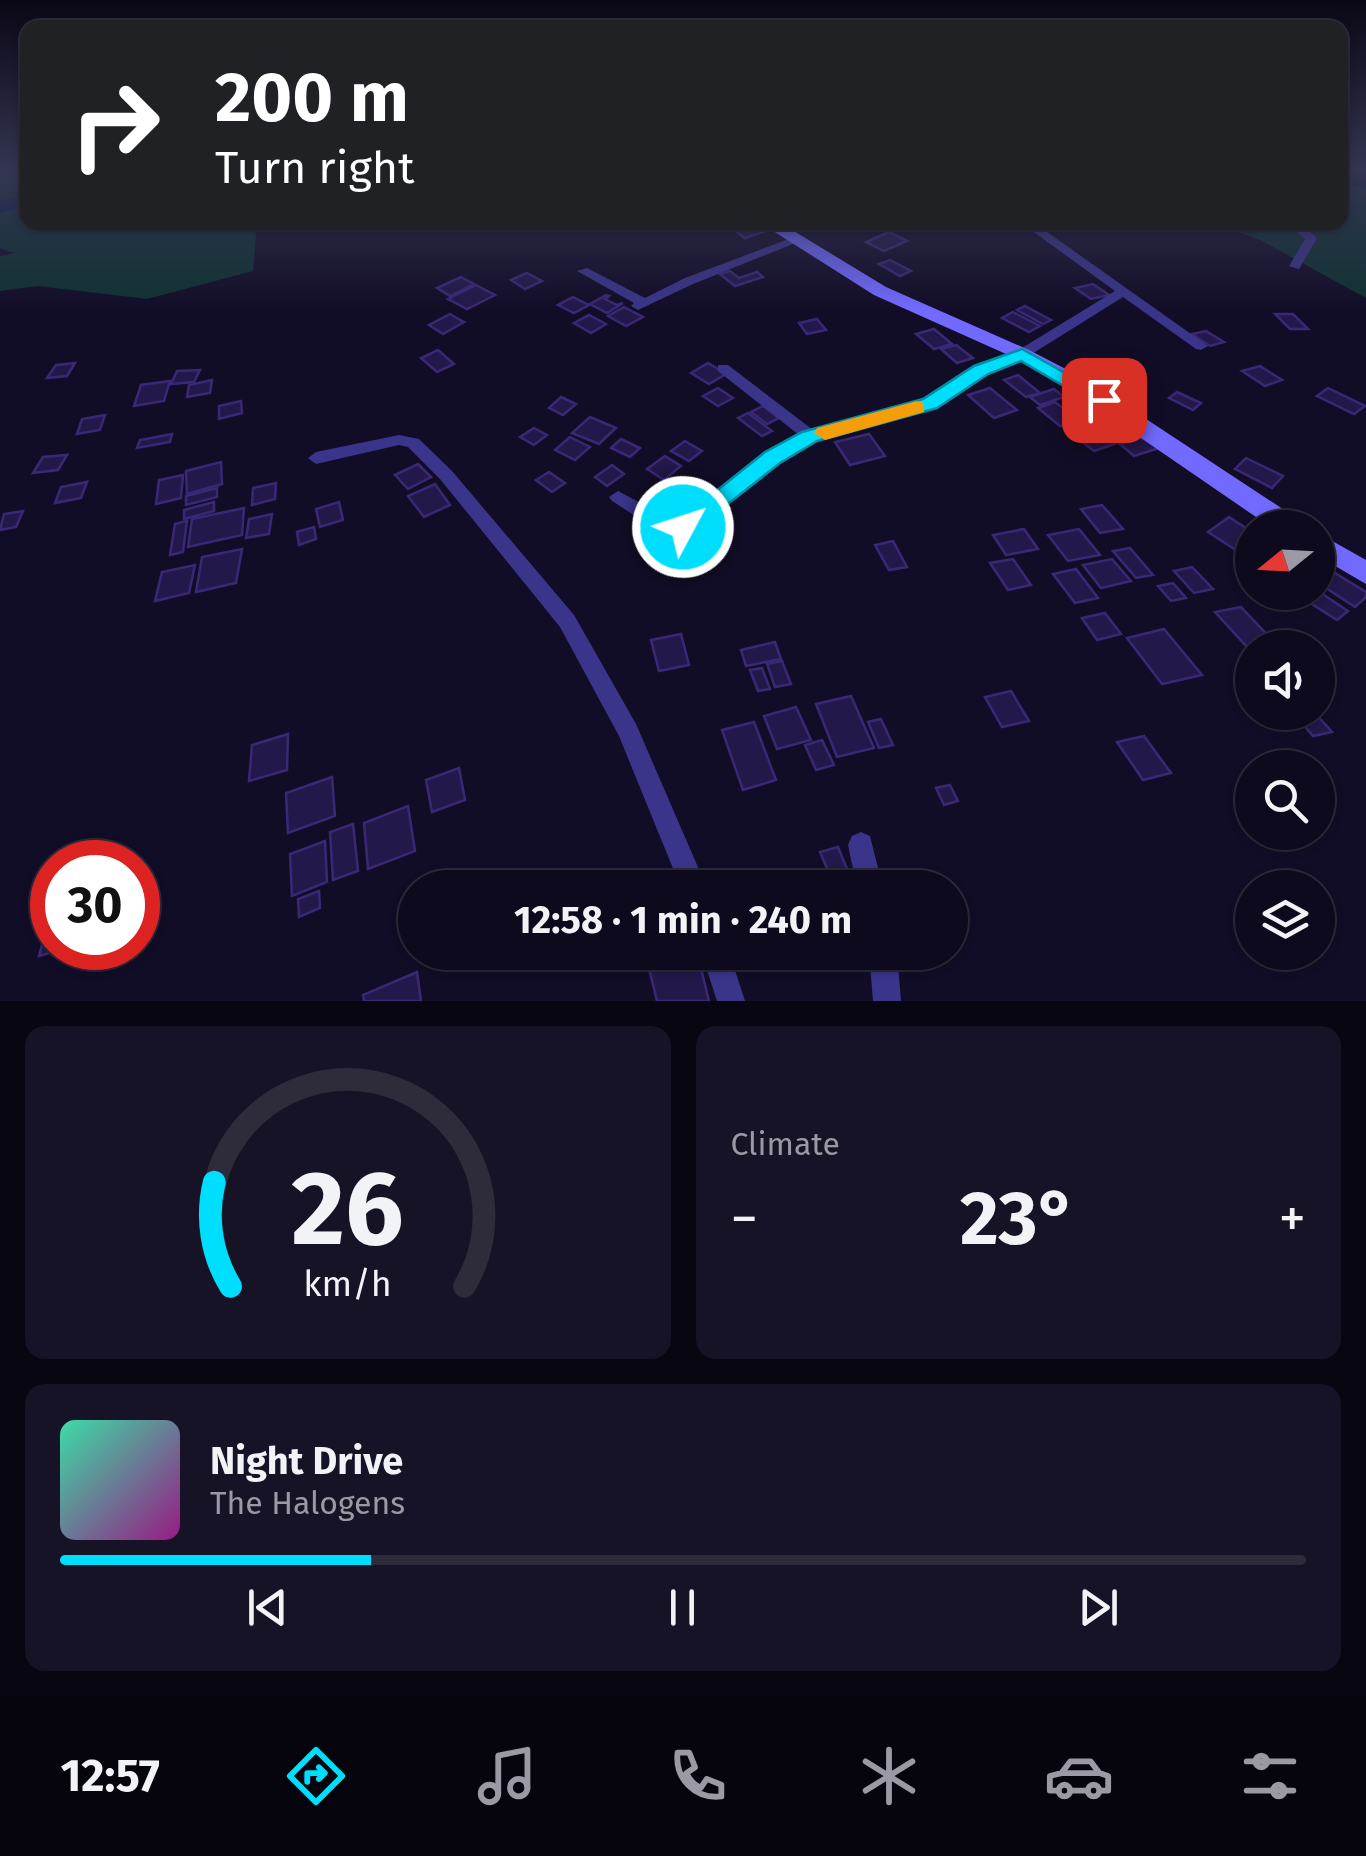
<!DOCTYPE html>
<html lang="en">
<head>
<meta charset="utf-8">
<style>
  body { margin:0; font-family:"Fira Sans",sans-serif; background:#171326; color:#f1f3f6; height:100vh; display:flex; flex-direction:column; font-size:38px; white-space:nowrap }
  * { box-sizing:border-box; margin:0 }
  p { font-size:32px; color:#9b9aa4 }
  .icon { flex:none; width:55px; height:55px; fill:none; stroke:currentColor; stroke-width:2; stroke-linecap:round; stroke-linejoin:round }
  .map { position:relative; height:1001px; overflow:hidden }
  .details { display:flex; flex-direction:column; gap:25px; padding:25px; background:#080610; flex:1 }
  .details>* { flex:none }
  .banner { position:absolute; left:20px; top:20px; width:1328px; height:210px; border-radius:20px; box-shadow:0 2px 8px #0004,0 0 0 2px #2e2b3b; background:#202124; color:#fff; overflow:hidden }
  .needle { width:65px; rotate:252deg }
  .tools { position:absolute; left:1235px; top:510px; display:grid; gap:20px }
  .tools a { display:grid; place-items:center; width:100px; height:100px; border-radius:50%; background:#0e0a1d; box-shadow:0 2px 8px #0004,0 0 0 2px #2e2b3b; font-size:50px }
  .speed { position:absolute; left:30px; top:840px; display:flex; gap:20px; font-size:50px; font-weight:700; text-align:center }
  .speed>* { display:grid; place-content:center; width:130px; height:130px; border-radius:50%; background:#0e0a1d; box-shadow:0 2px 8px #0004,0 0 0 2px #2e2b3b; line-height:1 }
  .speed .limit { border:15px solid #d22; background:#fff; color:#111 }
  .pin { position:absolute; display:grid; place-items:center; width:85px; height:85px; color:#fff; margin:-42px; border-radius:20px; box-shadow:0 5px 15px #0006 }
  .me { position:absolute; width:110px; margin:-55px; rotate:50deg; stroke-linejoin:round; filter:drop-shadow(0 0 8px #0008) }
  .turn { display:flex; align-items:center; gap:35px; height:210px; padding:0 30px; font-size:45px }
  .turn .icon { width:130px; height:130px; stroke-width:2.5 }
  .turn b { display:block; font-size:70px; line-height:85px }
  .big { font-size:75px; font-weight:700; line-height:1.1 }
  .details .tile { flex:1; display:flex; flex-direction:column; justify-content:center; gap:15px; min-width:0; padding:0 35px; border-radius:20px; background:#171326 }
  .details .dial { align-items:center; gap:0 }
  .dial svg { height:260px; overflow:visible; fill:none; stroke:#2e2b3b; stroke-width:7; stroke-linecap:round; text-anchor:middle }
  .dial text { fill:#f1f3f6; stroke:none }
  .song { display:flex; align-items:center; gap:30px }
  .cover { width:120px; height:120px; border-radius:15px; background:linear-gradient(135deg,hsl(160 70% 55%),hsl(310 70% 35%)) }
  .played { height:10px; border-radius:5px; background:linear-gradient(90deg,#00defe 25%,#2e2b3b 25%) }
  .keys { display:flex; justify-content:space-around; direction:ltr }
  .heat { display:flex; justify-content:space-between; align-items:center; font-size:55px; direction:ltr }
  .details .tiles { flex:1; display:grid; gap:25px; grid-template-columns:1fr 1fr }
  .tile:last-child { grid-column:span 2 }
  .trip { position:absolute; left:398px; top:870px; width:570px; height:100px; border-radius:50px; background:#0e0a1d; box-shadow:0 2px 8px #0004,0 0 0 2px #2e2b3b; font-weight:700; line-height:100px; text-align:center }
  .dock { display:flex; height:160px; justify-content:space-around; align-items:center; background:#06040c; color:#9b9aa4 }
  .dock .icon { width:70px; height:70px }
  .dock .active { color:#00defe }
  .dock b { font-size:45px; color:#f1f3f6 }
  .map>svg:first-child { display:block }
  .green { fill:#103231 }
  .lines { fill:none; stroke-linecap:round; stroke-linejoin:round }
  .river { fill:#061c47; fill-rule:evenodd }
  .building { fill:#23184a; stroke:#3a2877; stroke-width:2.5 }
  .street { fill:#3a358a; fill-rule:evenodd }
  .secondary { fill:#726aff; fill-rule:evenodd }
  .route { fill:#00defe; stroke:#0090a5; stroke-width:2.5 }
  .slow { fill:#f59e0b }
</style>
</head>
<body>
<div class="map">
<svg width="1366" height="1001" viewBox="0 0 1366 1001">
  <rect width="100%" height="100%" fill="#120d27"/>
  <g class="green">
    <path d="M10 170H27L28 222 257 223 253 271 147 299 38 286 0 291V256L15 253 0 248V174Z"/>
    <path d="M1340 182 1366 188V298L1262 241 1216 223 1340 222Z"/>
  </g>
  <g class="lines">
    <path class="river" d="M28 194V205L0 213V201Z"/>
  </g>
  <g class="building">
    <path d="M751 224 763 232 745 238 733 229Z"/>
    <path d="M889 232 907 241 884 251 866 242Z"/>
    <path d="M890 260 911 271 900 276 879 264Z"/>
    <path d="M730 271 739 278 757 272 763 277 735 286 720 274Z"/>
    <path d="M527 273 542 281 525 289 511 280Z"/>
    <path d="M461 277 474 284 450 296 437 288Z"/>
    <path d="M1093 284 1109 295 1091 299 1075 288Z"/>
    <path d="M476 285 495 295 467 309 448 299Z"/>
    <path d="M606 295 609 296 605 299 617 305 623 303 607 313 590 304Z"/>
    <path d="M573 297 589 305 574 313 558 305Z"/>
    <path d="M1025 306 1051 320 1043 324 1017 310Z"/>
    <path d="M624 307 643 317 626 326 608 316Z"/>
    <path d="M1013 312 1040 326 1029 332 1002 318Z"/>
    <path d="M450 314 464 322 443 334 429 325Z"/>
    <path d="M1275 314H1293L1308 329H1290Z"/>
    <path d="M589 315 606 324 591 333 574 323Z"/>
    <path d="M817 319 826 330 807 334 799 323Z"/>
    <path d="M934 329 952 344 934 349 916 334Z"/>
    <path d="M1206 331 1224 342 1210 346 1192 334Z"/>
    <path d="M956 345 973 358 957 363 941 349Z"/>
    <path d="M438 350 454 364 437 372 421 358Z"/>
    <path d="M75 363 67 376 47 378 56 365Z"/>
    <path d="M708 363 726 374 709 384 691 373Z"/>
    <path d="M1260 366 1282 380 1265 386 1242 371Z"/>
    <path d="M200 370 194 382 171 384 177 371Z"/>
    <path d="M1018 375 1040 393 1026 397 1004 380Z"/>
    <path d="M212 380 210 393 187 397 189 385Z"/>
    <path d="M170 381 164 401 134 406 141 385Z"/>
    <path d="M718 388 733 398 718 406 703 396Z"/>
    <path d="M990 388 1017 410 994 418 968 395Z"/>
    <path d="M1328 388 1365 406 1354 414 1317 396Z"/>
    <path d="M1054 389 1064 397 1040 405 1030 397Z"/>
    <path d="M1177 392 1201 403 1193 410 1169 398Z"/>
    <path d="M561 397 576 404 563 415 549 408Z"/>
    <path d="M241 401 242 413 219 419V406Z"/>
    <path d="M1055 402 1078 420 1060 426 1038 408Z"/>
    <path d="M763 406 779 418 767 424 751 412Z"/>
    <path d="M748 413 772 431 762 436 738 418Z"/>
    <path d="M105 415 100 430 77 434 82 419Z"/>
    <path d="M590 417 616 428 599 444 572 433Z"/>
    <path d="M1102 421 1126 440 1094 451 1071 433Z"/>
    <path d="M534 428 547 435 534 445 520 437Z"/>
    <path d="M172 434 170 442 137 448 140 440Z"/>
    <path d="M869 434 885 456 850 465 835 442Z"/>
    <path d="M570 437 590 447 575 460 555 450Z"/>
    <path d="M1145 437 1159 448 1134 456 1120 444Z"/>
    <path d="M621 439 640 448 630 457 611 448Z"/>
    <path d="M685 441 702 451 689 461 671 451Z"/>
    <path d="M67 455 58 470 33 473 43 457Z"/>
    <path d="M665 456 681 466 664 480 647 469Z"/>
    <path d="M1246 458 1283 476 1272 488 1235 469Z"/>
    <path d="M221 462 222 484 187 494 186 471Z"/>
    <path d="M418 464 431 477 408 489 395 475Z"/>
    <path d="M612 465 624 474 607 486 595 477Z"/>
    <path d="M549 472 565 483 552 492 536 480Z"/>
    <path d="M183 475 181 498 156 504 159 480Z"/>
    <path d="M87 482 81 498 55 503 61 487Z"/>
    <path d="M276 483 275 499 252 505 253 488Z"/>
    <path d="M435 484 450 505 424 517 408 496Z"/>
    <path d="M217 488V497L186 505V496Z"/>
    <path d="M214 502V511L184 519V510Z"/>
    <path d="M339 502 343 520 320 527 316 509Z"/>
    <path d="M1102 505 1123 529 1100 533 1081 509Z"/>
    <path d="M244 508 242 535 188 547 192 519Z"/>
    <path d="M23 511 16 527 0 530 4 514Z"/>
    <path d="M272 514 269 534 246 538 249 519Z"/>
    <path d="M1229 517 1252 532V551L1245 556 1208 532Z"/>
    <path d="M187 521 183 552 170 555 175 524Z"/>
    <path d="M314 527 316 539 299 545 297 532Z"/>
    <path d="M1024 529 1038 549 1006 555 993 535Z"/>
    <path d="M1079 529 1100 555 1068 561 1048 535Z"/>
    <path d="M893 541 907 567 889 570 875 545Z"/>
    <path d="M1130 548 1153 575 1136 578 1113 551Z"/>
    <path d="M242 549 236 583 196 592 202 557Z"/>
    <path d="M1013 559 1031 585 1008 590 990 563Z"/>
    <path d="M1112 559 1131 581 1101 588 1083 565Z"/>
    <path d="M195 565 189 593 155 601 162 572Z"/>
    <path d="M1192 567 1213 589 1194 593 1174 571Z"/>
    <path d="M1076 569 1098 598 1075 603 1053 574Z"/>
    <path d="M1330 570 1366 592V597L1355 607 1318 583Z"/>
    <path d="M1173 583 1186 598 1171 601 1158 586Z"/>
    <path d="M1318 591 1348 611 1337 620 1307 601Z"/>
    <path d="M1241 607 1274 642 1248 648 1215 612Z"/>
    <path d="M1105 613 1121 634 1097 640 1082 618Z"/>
    <path d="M1164 629 1202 675 1162 684 1127 638Z"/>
    <path d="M681 634 689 665 659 671 651 640Z"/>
    <path d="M775 642 781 659 746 666 741 650Z"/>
    <path d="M782 661 791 684 775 687 767 664Z"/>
    <path d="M762 668 770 689 758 691 750 670Z"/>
    <path d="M1011 691 1029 721 1002 727 985 697Z"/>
    <path d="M851 696 874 748 837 757 816 704Z"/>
    <path d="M796 707 811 740 777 749 764 716Z"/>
    <path d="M1293 712H1314L1332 732 1313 736Z"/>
    <path d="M881 719 893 745 879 748 868 722Z"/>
    <path d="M754 722 776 780 743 790 722 730Z"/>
    <path d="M288 734 287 770 249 781 252 745Z"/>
    <path d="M1144 736 1171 773 1143 780 1117 742Z"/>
    <path d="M822 740 834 765 816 770 805 745Z"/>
    <path d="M459 768 465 800 432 812 426 780Z"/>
    <path d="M332 777 335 816 288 833 286 793Z"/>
    <path d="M950 785 958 801 944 805 936 788Z"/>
    <path d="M408 806 415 851 368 869 364 823Z"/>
    <path d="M353 824 358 871 333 880 330 832Z"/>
    <path d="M325 841 327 882 292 896 290 854Z"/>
    <path d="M838 847 851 879 834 885 820 852Z"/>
    <path d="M319 891 320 908 299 917 298 899Z"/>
    <path d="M51 911 52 948H67L39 956Z"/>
    <path d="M683 952H697L709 1001H657L648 964Z"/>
    <path d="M417 972 421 1001H364L363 995Z"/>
  </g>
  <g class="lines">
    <g class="street">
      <path d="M1020 222H1033L1208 346 1201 350 1196 349 1123 297 1027 357 986 373 935 407 816 440 779 462 689 532C662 538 635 515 612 501L609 497 618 491 673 520H680L767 454 799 435 718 371V365H728L813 430 925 401 976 367 1017 351 1115 291Z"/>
      <path d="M1285 222H1298L1317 238 1299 269 1289 266 1305 239Z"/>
      <path d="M794 237 800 240 798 242 693 284 638 310 631 306 634 303 577 271 587 268 645 298 685 278Z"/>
      <path d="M399 435 419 439 452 471 574 615 636 724 707 888H681L619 736 560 627 440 479 408 447 399 445 316 464 308 458 316 452Z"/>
      <path d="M861 832 870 836 883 888H857L848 845 852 836Z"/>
      <path d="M701 952H729L745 1001H717Z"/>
      <path d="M869 952H897L901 1001H873Z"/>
    </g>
    <g class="secondary">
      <path d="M759 222H779L886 287 1029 350 1087 380 1301 521 1305 528H1272L1071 390 1015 358 874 295Z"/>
      <path d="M1318 533 1366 560V584L1318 556Z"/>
    </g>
  </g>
  <linearGradient id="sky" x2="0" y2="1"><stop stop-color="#0a0715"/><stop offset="0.55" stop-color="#333552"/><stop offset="1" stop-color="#333552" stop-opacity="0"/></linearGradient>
  <rect width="1366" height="310" fill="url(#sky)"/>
  <path class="route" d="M1022 349 1113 400 1111 405H1096L1021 361 988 374 937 408 817 441 780 463 691 533H674L671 527 765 452 802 432 923 399 974 366Z"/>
  <path class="slow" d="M917 401 924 403V412L825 440 814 433 817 428Z"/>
</svg>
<div class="tools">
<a><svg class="needle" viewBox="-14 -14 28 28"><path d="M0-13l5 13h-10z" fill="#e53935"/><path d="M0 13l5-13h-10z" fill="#9b9aa4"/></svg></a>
<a><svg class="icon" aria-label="sound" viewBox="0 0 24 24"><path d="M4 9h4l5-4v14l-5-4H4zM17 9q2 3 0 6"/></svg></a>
<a><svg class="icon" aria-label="search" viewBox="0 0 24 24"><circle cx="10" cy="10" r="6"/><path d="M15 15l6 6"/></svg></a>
<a><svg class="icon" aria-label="layers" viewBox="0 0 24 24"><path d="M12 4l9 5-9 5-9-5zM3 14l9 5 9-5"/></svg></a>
</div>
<div class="speed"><div class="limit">30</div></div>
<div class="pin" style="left:1104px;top:400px;background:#d93025"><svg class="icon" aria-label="arrive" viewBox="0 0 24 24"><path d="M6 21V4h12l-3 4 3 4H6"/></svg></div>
<svg class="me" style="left:683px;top:527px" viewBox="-20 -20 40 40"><circle r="17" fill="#00defe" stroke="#fff" stroke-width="3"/><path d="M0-11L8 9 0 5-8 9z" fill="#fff"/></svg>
<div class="trip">12:58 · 1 min · 240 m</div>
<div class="banner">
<div class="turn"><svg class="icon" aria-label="right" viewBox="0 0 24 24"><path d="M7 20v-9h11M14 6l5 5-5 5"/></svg><div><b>200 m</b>Turn right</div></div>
</div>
</div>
<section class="details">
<div class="tiles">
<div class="tile dial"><svg viewBox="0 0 100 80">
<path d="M14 69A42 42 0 1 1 86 69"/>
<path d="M14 69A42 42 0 0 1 9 37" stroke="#00defe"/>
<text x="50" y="56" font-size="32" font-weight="700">26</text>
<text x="50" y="72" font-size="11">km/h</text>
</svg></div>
<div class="tile"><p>Climate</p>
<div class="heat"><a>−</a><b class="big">23°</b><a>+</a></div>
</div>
<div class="tile">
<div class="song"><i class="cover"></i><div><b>Night Drive</b><p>The Halogens</p></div></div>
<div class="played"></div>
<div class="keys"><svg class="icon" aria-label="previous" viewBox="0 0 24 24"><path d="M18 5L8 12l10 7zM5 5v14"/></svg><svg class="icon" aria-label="pause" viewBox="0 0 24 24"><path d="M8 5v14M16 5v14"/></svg><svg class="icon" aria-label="next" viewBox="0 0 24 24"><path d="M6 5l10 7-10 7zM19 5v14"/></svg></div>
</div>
</div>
</section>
<nav class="dock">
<b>12:57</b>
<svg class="icon active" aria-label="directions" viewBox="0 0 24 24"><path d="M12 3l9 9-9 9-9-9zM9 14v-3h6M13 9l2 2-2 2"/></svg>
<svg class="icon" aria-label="music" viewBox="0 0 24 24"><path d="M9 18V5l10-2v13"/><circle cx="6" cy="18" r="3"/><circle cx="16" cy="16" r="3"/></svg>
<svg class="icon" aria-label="phone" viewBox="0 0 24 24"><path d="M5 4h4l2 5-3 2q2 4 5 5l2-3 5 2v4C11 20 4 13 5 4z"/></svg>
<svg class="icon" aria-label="climate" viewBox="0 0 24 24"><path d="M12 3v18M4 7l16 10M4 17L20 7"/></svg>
<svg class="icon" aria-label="car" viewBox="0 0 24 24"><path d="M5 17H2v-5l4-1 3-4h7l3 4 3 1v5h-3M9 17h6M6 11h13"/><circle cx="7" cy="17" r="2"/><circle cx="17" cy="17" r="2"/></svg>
<svg class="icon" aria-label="filters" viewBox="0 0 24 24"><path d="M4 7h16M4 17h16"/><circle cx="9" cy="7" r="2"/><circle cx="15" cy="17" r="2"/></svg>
</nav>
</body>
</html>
